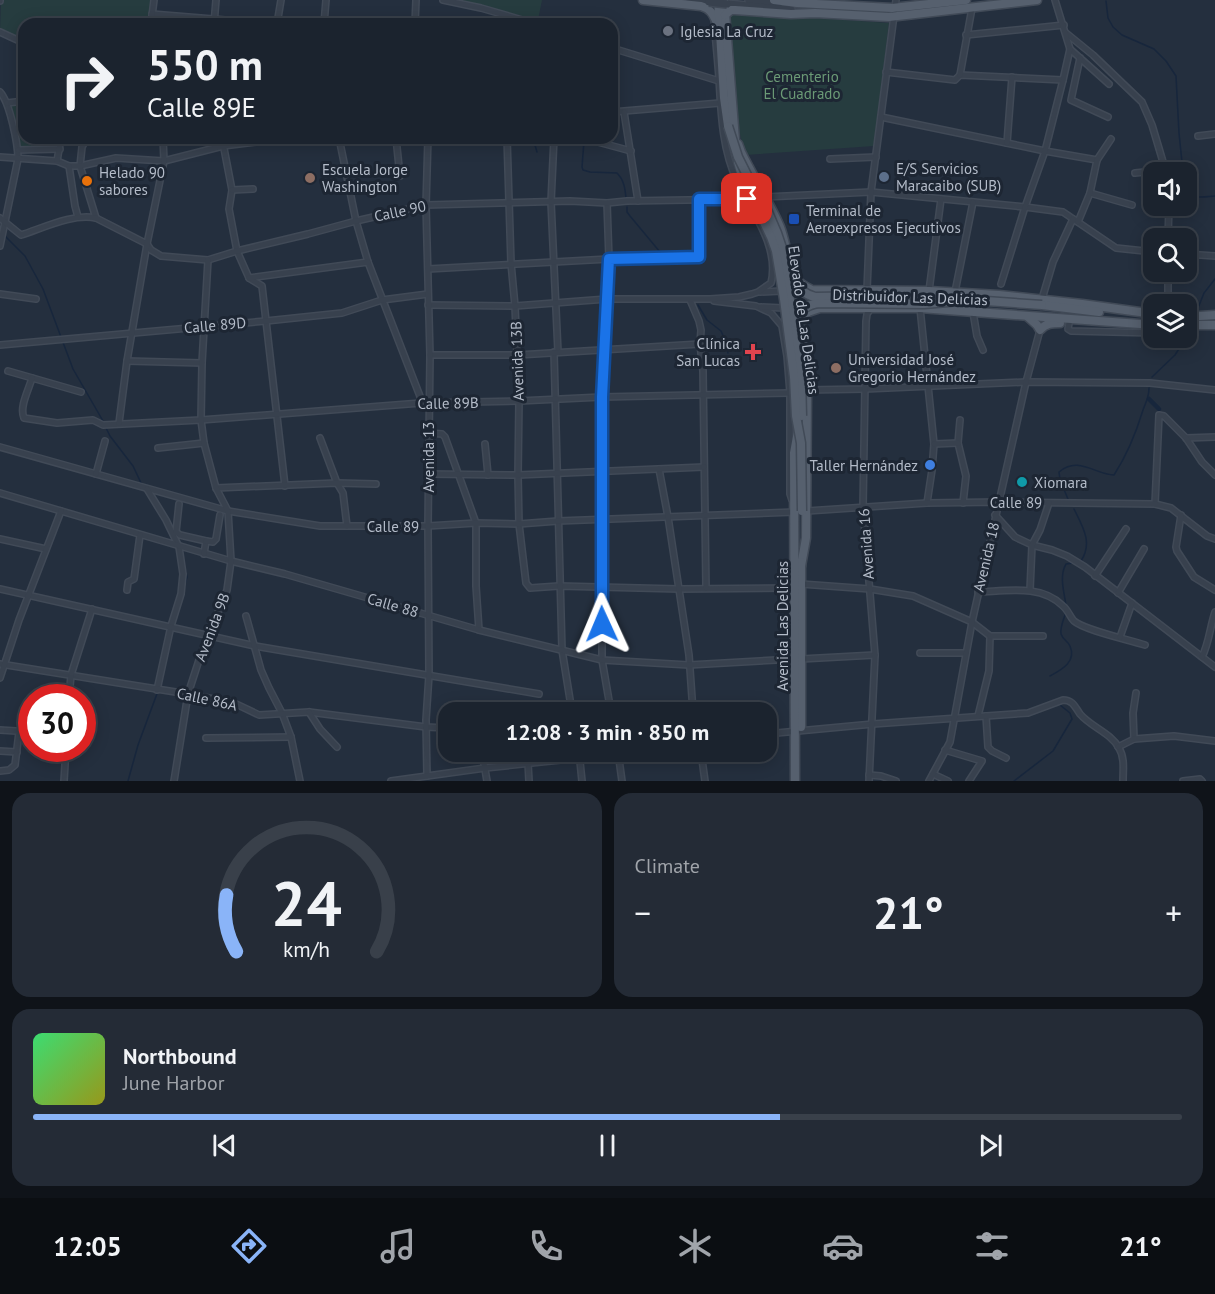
<!DOCTYPE html>
<html lang="en">
<head>
<meta charset="utf-8">
<style>
  body { margin:0; font-family:"PT Sans",sans-serif; background:#242b36; color:#f1f3f6; height:100vh; display:flex; flex-direction:column; font-size:22px; white-space:nowrap }
  * { box-sizing:border-box; margin:0 }
  p { font-size:20px; color:#a0a4aa }
  .icon { flex:none; width:33px; height:33px; fill:none; stroke:currentColor; stroke-width:2; stroke-linecap:round; stroke-linejoin:round }
  .map { position:relative; height:781px; overflow:hidden }
  .panel { display:flex; flex-direction:column; gap:12px; padding:12px; background:#0f1319; flex:1 }
  .panel>* { flex:none }
  .hud { position:absolute; left:18px; top:18px; width:600px; height:126px; border-radius:18px; box-shadow:0 3px 15px #0003,0 0 0 2px #39404a; background:#1b232e; color:#f1f3f6; overflow:hidden }
  .buttons { position:absolute; left:1143px; top:162px; display:grid; gap:12px }
  .buttons a { display:grid; place-items:center; width:54px; height:54px; border-radius:12px; background:#1b232e; box-shadow:0 3px 15px #0003,0 0 0 2px #39404a; font-size:30px }
  .speed { position:absolute; left:18px; top:684px; display:flex; gap:12px; font-size:30px; font-weight:700; text-align:center }
  .speed>* { display:grid; place-content:center; width:78px; height:78px; border-radius:50%; background:#1b232e; box-shadow:0 3px 15px #0003,0 0 0 2px #39404a; line-height:1 }
  .speed .limit { border:9px solid #d22; background:#fff; color:#111 }
  .pin { position:absolute; display:grid; place-items:center; width:51px; height:51px; color:#fff; margin:-26px; border-radius:12px; box-shadow:0 3px 9px #0006 }
  .me { position:absolute; width:66px; margin:-33px; rotate:359deg; stroke-linejoin:round; filter:drop-shadow(0 0 4px #0008) }
  .turn { display:flex; align-items:center; gap:21px; height:126px; padding:0 30px; font-size:27px }
  .turn .icon { width:78px; height:78px; stroke-width:2.5 }
  .turn b { display:block; font-size:42px; line-height:51px }
  .big { font-size:45px; font-weight:700; line-height:1.1 }
  .panel .tile { flex:1; display:flex; flex-direction:column; justify-content:center; gap:9px; min-width:0; padding:0 21px; border-radius:18px; background:#242b36 }
  .panel .dial { align-items:center; gap:0 }
  .dial svg { height:156px; overflow:visible; fill:none; stroke:#39404a; stroke-width:7; stroke-linecap:round; text-anchor:middle }
  .dial text { fill:#f1f3f6; stroke:none }
  .song { display:flex; align-items:center; gap:18px }
  .cover { width:72px; height:72px; border-radius:9px; background:linear-gradient(135deg,hsl(140 70% 55%),hsl(60 70% 35%)) }
  .played { height:6px; border-radius:3px; background:linear-gradient(90deg,#8ab4f8 65%,#39404a 65%) }
  .keys { display:flex; justify-content:space-around; direction:ltr }
  .heat { display:flex; justify-content:space-between; align-items:center; font-size:33px; direction:ltr }
  .panel .tiles { flex:1; display:grid; gap:12px; grid-template-columns:1fr 1fr }
  .tile:last-child { grid-column:span 2 }
  .trip { position:absolute; left:438px; top:702px; width:339px; height:60px; border-radius:18px; background:#1b232e; box-shadow:0 3px 15px #0003,0 0 0 2px #39404a; font-weight:700; line-height:60px; text-align:center }
  .tab-bar { display:flex; height:96px; justify-content:space-around; align-items:center; background:#0b0e12; color:#a0a4aa }
  .tab-bar .icon { width:42px; height:42px }
  .tab-bar .active { color:#8ab4f8 }
  .tab-bar b { font-size:27px; color:#f1f3f6 }
  .map>svg:first-child { display:block }
  .green { fill:#263c3f }
  .lines { fill:none; stroke-linecap:round; stroke-linejoin:round }
  .stream { stroke:#17263c; stroke-width:1.5 }
  .canal { stroke:#17263c; stroke-width:4.5 }
  .minor-casing { stroke:#414a57; stroke-width:8 }
  .tertiary-casing { stroke:#414a57; stroke-width:10 }
  .primary-casing { stroke:#414a57; stroke-width:11 }
  .minor { stroke:#38414e; stroke-width:5 }
  .tertiary { stroke:#38414e; stroke-width:7 }
  .primary { stroke:#56606e; stroke-width:8 }
  .tertiary-bridge-casing { stroke:#414a57; stroke-width:10; stroke-linecap:butt }
  .primary-bridge-casing { stroke:#414a57; stroke-width:11; stroke-linecap:butt }
  .tertiary-bridge { stroke:#38414e; stroke-width:7 }
  .primary-bridge { stroke:#56606e; stroke-width:8 }
  .route-casing { stroke:#114b97; stroke-width:15 }
  .route { stroke:#1a73e8; stroke-width:10 }
  .worship-dot { fill:#6b7280; stroke:#1d2633; stroke-width:2 }
  .service-dot { fill:#5c6f8a; stroke:#1d2633; stroke-width:2 }
  .education-dot { fill:#8d6e63; stroke:#1d2633; stroke-width:2 }
  .food-dot { fill:#e8710a; stroke:#1d2633; stroke-width:2 }
  .transit-dot { fill:#1a4fb4; stroke:#1d2633; stroke-width:2 }
  .health-dot { fill:#e0444e; stroke:#1d2633; stroke-width:2 }
  .shop-dot { fill:#3f7fe0; stroke:#1d2633; stroke-width:2 }
  .culture-dot { fill:#0f9aa8; stroke:#1d2633; stroke-width:2 }
  .labels { text-anchor:middle; dominant-baseline:central; stroke-width:6; stroke-linejoin:round; paint-order:stroke }
  .poi-label { font-size:15px; fill:#b4bcc9; stroke:#1d2633; text-anchor:start }
  .park-label { font-size:15px; fill:#6b9a76; stroke:#1d2633 }
  .street-label { font-size:15px; fill:#b4bcc9; stroke:#1d2633 }
</style>
</head>
<body>
<div class="map">
<svg width="1215" height="781" viewBox="0 0 1215 781">
  <rect width="100%" height="100%" fill="#242f3e"/>
  <g class="green">
    <path d="M1 0H154L151 24H24V42L0 33Z"/>
    <path d="M459 0H542L538 20Z"/>
    <path d="M728 12 889 23 874 146 745 155 737 122Z"/>
    <path d="M24 103V138H48L55 147 21 146 9 105Z"/>
  </g>
  <g class="lines">
    <g class="stream">
      <path d="M1106 1 1108 18 1113 27 1122 35 1154 49 1166 61 1176 76 1179 133 1183 172"/>
      <path d="M533 138 537 152"/>
      <path d="M584 141 582 167 583 170 590 172 617 173C624 180 625 188 626 198"/>
      <path d="M1186 189C1195 200 1202 197 1215 196"/>
      <path d="M627 207V212L630 216 660 252"/>
      <path d="M5 236 25 256 43 289 73 369 103 421"/>
      <path d="M698 305 707 320 721 331 725 340 728 353"/>
      <path d="M1196 313 1204 293 1215 279"/>
      <path d="M1186 336 1189 329"/>
      <path d="M1152 377 1175 355 1186 338"/>
      <path d="M105 426 110 436 133 466 142 485"/>
      <path d="M147 494 166 526 173 543"/>
      <path d="M1068 499 1060 480 1059 472C1078 455 1096 475 1114 475 1127 455 1136 433 1143 410 1146 402 1149 397 1149 388"/>
      <path d="M1074 509C1083 527 1093 543 1081 561"/>
      <path d="M184 588 187 577 185 569"/>
      <path d="M1066 605C1064 592 1059 576 1066 564L1073 563"/>
      <path d="M1050 676C1061 670 1077 662 1070 646 1068 641 1063 640 1061 634 1060 628 1063 621 1065 615"/>
      <path d="M161 684 166 659"/>
      <path d="M128 781 138 745 158 691"/>
      <path d="M1014 781 1053 751 1072 719 1070 713 1060 705"/>
    </g>
    <path class="canal" d="M1149 399 1159 409"/>
    <defs>
      <g id="minor">
        <path d="M443 0 481 8 536 24"/>
        <path d="M0 1V0"/>
        <path d="M152 14 273 24"/>
        <path d="M151 24 154 0"/>
        <path d="M214 24 216 0"/>
        <path d="M277 24 281 0"/>
        <path d="M324 24 326 0"/>
        <path d="M415 24 416 0"/>
        <path d="M0 32 24 43"/>
        <path d="M1066 33 1093 55 1142 102 1152 125 1166 172"/>
        <path d="M966 35 1064 25"/>
        <path d="M612 48 719 81"/>
        <path d="M1070 49 1109 84"/>
        <path d="M1080 58 1071 100 1108 117"/>
        <path d="M886 72 955 80 960 75 1063 80"/>
        <path d="M960 75 972 8"/>
        <path d="M0 92C10 103 18 144 18 159L0 246"/>
        <path d="M7 103 24 101"/>
        <path d="M612 112 720 103"/>
        <path d="M624 112 638 201"/>
        <path d="M881 117 1045 151 1097 160"/>
        <path d="M1198 136 1215 134"/>
        <path d="M87 138 82 147 80 166 96 218"/>
        <path d="M222 138 232 190 229 209 237 251 249 278 262 286 285 486"/>
        <path d="M339 138 356 221 368 262 423 404"/>
        <path d="M396 138 400 176"/>
        <path d="M507 138 511 263 515 306 519 401 518 475 519 524 526 583 530 588 559 586 679 589 796 588"/>
        <path d="M554 138 551 202 558 352"/>
        <path d="M583 138 631 151"/>
        <path d="M1007 143 1012 77"/>
        <path d="M18 150 60 149"/>
        <path d="M0 157 57 161 69 166H80L116 158 164 161 223 146 290 138"/>
        <path d="M830 159 876 157"/>
        <path d="M57 161 61 138"/>
        <path d="M69 166 75 206 78 217"/>
        <path d="M1135 173 1165 170"/>
        <path d="M232 190 253 189"/>
        <path d="M1090 193 1132 205"/>
        <path d="M765 197 871 192 1025 207 1063 212 1116 248 1154 252"/>
        <path d="M607 203 609 259 602 397V660L611 712"/>
        <path d="M0 218 21 235C43 228 73 213 96 218L147 244 151 250 161 256 208 260 237 251 308 234 356 221 426 205 570 201 607 203 627 201 747 199"/>
        <path d="M1078 222 1090 193 1097 160 1111 139"/>
        <path d="M1168 238 1169 206"/>
        <path d="M1186 254 1215 256"/>
        <path d="M428 269 609 259 699 257V199"/>
        <path d="M1168 272V298"/>
        <path d="M249 278 368 262"/>
        <path d="M1001 284 1025 207 1045 151 1063 80 1070 49 1055 0"/>
        <path d="M867 290 871 192 896 0"/>
        <path d="M929 291 941 199"/>
        <path d="M760 292 802 290"/>
        <path d="M955 292 973 202"/>
        <path d="M0 294 36 299"/>
        <path d="M1042 299 1053 262 1073 219"/>
        <path d="M690 300 699 321 701 330 700 344 703 371 706 588"/>
        <path d="M714 301 756 306 771 313 782 326 787 356 790 393V494L792 500"/>
        <path d="M428 305 515 306 607 299H710L739 297 752 294 758 292 771 283C780 247 752 212 737 181 722 149 721 112 719 78 717 52 714 26 713 0"/>
        <path d="M761 307 805 309"/>
        <path d="M920 308 934 444 932 470 927 503"/>
        <path d="M973 312 977 336 983 350"/>
        <path d="M1069 323 1068 329 1071 331 1154 333"/>
        <path d="M0 345 266 321 342 313 382 300 428 294"/>
        <path d="M554 352 562 650 572 712"/>
        <path d="M430 355H518L700 344"/>
        <path d="M127 361 202 363"/>
        <path d="M8 371 81 392"/>
        <path d="M32 378C29 389 19 407 24 418L57 423 93 420 103 425 201 420 421 403 519 401 602 397 790 393"/>
        <path d="M807 390 865 389 1026 382 1150 383 1215 390"/>
        <path d="M960 420 958 443 966 476 963 503"/>
        <path d="M119 423 127 361 147 244 164 161 163 138"/>
        <path d="M429 433 442 434 445 437 476 523V586L479 630"/>
        <path d="M320 438 337 483 343 493 347 526"/>
        <path d="M1186 438 1215 437"/>
        <path d="M485 444 488 475"/>
        <path d="M934 444 958 443"/>
        <path d="M0 447 228 511 320 526H428L476 523 519 524 558 521 795 512"/>
        <path d="M158 448 204 443"/>
        <path d="M659 469 668 517 689 655 693 712"/>
        <path d="M96 474 105 441"/>
        <path d="M428 474 518 475 704 467"/>
        <path d="M216 488 337 483 376 484"/>
        <path d="M147 489 166 520 179 547 183 574 181 594 171 626 157 690"/>
        <path d="M0 493 231 561 285 574 479 630 602 660 689 665 795 659"/>
        <path d="M179 504 176 532 180 535 206 541 204 554"/>
        <path d="M1155 504 1159 415 1164 416 1186 438 1202 462 1215 475"/>
        <path d="M807 511 927 503 999 502 1155 504 1171 508 1207 536 1215 539"/>
        <path d="M995 515 1015 537 1032 545 1052 550 1067 556 1085 567 1215 667"/>
        <path d="M1181 515 1176 547 1177 551 1194 577 1215 590"/>
        <path d="M0 539 46 549"/>
        <path d="M206 541 213 542 216 539 220 515"/>
        <path d="M1095 576 1126 529"/>
        <path d="M801 584 870 589 913 596 972 622 990 636 989 671 978 716"/>
        <path d="M0 589 255 646 539 694"/>
        <path d="M127 590 128 582 134 579 140 535"/>
        <path d="M1030 590 1032 545 1040 530 1049 503"/>
        <path d="M978 592C1007 591 1041 584 1063 606 1068 610 1070 617 1074 621 1084 630 1130 640 1145 645"/>
        <path d="M1118 593 1144 549"/>
        <path d="M246 616 261 670 269 688 282 713 291 737 300 781"/>
        <path d="M990 636H1043"/>
        <path d="M1120 637 1132 603"/>
        <path d="M920 653H966"/>
        <path d="M1202 657C1209 643 1210 627 1215 612"/>
        <path d="M801 659 875 655"/>
        <path d="M0 664 188 694 234 703 259 715 309 712 426 727 448 728"/>
        <path d="M0 678 19 620 61 511"/>
        <path d="M69 698 71 675 92 609"/>
        <path d="M309 712 320 729 337 747"/>
        <path d="M986 716 988 747 992 751 1006 758"/>
        <path d="M0 730 32 732"/>
        <path d="M766 734 873 724 1028 713 1063 700C1073 700 1075 707 1080 714 1091 727 1111 733 1119 748 1125 758 1123 770 1123 781"/>
        <path d="M206 738 291 737"/>
        <path d="M1134 739 1133 713 1136 693"/>
        <path d="M1118 747 1134 739 1174 736 1215 741"/>
        <path d="M945 750 982 761 969 781"/>
        <path d="M0 751 17 752"/>
        <path d="M482 752 487 781"/>
        <path d="M579 752 582 781"/>
        <path d="M618 752 622 781"/>
        <path d="M701 752 705 781"/>
        <path d="M528 763 529 781"/>
        <path d="M0 771 9 770 15 765 19 732"/>
        <path d="M933 774 948 781"/>
        <path d="M869 775 881 776 896 781"/>
        <path d="M427 776 426 720 429 675 428 526 430 355 426 205 428 138"/>
        <path d="M64 781 66 748"/>
        <path d="M174 781 188 694 199 660 227 590 231 561 228 511 216 488 204 443 201 420 202 363 208 260"/>
        <path d="M391 781 485 768 580 758 623 752"/>
        <path d="M869 781 875 655 863 508 866 321 867 314 871 308"/>
        <path d="M929 781 950 742 972 622 1026 382 1040 330"/>
        <path d="M1183 781 1200 779 1202 781"/>
      </g>
      <g id="tertiary">
        <path d="M690 0 709 2"/>
        <path d="M749 0 779 3"/>
        <path d="M727 4 791 10"/>
      </g>
      <g id="primary">
        <path d="M643 0 701 6C711 9 713 14 717 23"/>
        <path d="M718 0 724 98 728 126"/>
        <path d="M724 0 735 140"/>
        <path d="M774 0 797 3 892 8 966 0"/>
        <path d="M725 15 731 10H735L791 14 815 13 889 17 1037 0"/>
        <path d="M738 144 741 152C753 177 769 201 780 227 786 242 788 267 797 280 801 285 806 287 812 290L929 291 999 295 1082 304 1154 314"/>
        <path d="M738 162 743 180 748 189"/>
        <path d="M809 290 802 292C796 301 803 307 812 309"/>
        <path d="M875 296 925 297 979 307"/>
        <path d="M1165 304 1168 298"/>
        <path d="M1042 305 1099 312"/>
        <path d="M1028 317 1037 325 1040 330C1046 323 1052 323 1060 323"/>
        <path d="M1186 317 1215 315"/>
        <path d="M1186 325H1215"/>
        <path d="M801 566 806 538 807 390 801 324 803 318 808 312 820 308H920L1154 325"/>
        <path d="M801 727V562"/>
        <path d="M795 781 794 453 798 431"/>
      </g>
    </defs>
    <use href="#minor" class="minor-casing"/>
    <use href="#tertiary" class="tertiary-casing"/>
    <use href="#primary" class="primary-casing"/>
    <use href="#minor" class="minor"/>
    <use href="#tertiary" class="tertiary"/>
    <use href="#primary" class="primary"/>
    <defs>
      <path id="tertiary-bridge" d="M709 2 727 4"/>
      <g id="primary-bridge">
        <path d="M728 126 738 157 748 177 768 212 777 233 783 251 801 377 802 416"/>
        <path d="M748 189 771 237 776 251 784 299 794 377 796 416 801 443 802 511"/>
        <path d="M790 276C796 287 803 294 815 297L875 296"/>
        <path d="M795 323C799 310 807 304 820 303L924 304 972 300 1042 305"/>
      </g>
    </defs>
    <use href="#tertiary-bridge" class="tertiary-bridge-casing"/>
    <use href="#primary-bridge" class="primary-bridge-casing"/>
    <use href="#tertiary-bridge" class="tertiary-bridge"/>
    <use href="#primary-bridge" class="primary-bridge"/>
  </g>
  <g class="lines">
    <defs>
      <path id="route" d="M602 624V397L609 259 699 257V199H747"/>
    </defs>
    <use href="#route" class="route-casing"/>
    <use href="#route" class="route"/>
  </g>
  <circle class="worship-dot" cx="668" cy="31" r="6"/>
  <circle class="service-dot" cx="884" cy="177" r="6"/>
  <g class="education-dot">
    <circle cx="310" cy="178" r="6"/>
    <circle cx="836" cy="368" r="6"/>
  </g>
  <circle class="food-dot" cx="87" cy="181" r="6"/>
  <rect class="transit-dot" x="788" y="213" width="12" height="12" rx="3"/>
  <path class="health-dot" d="M750 343h6v6h6v6h-6v6h-6v-6h-6v-6h6z"/>
  <circle class="shop-dot" cx="930" cy="465" r="6"/>
  <circle class="culture-dot" cx="1022" cy="482" r="6"/>
  <g class="labels">
    <g class="poi-label">
      <text x="680" y="31">Iglesia La Cruz</text>
      <text x="896" y="168">E/S Servicios<tspan x="896" dy="17">Maracaibo (SUB)</tspan></text>
      <text x="322" y="169">Escuela Jorge<tspan x="322" dy="17">Washington</tspan></text>
      <text x="99" y="172">Helado 90<tspan x="99" dy="17">sabores</tspan></text>
      <text x="806" y="210">Terminal de<tspan x="806" dy="17">Aeroexpresos Ejecutivos</tspan></text>
      <text x="740" y="343" text-anchor="end">Clínica<tspan x="740" dy="17">San Lucas</tspan></text>
      <text x="848" y="359">Universidad José<tspan x="848" dy="17">Gregorio Hernández</tspan></text>
      <text x="918" y="465" text-anchor="end">Taller Hernández</text>
      <text x="1034" y="482">Xiomara</text>
    </g>
    <g class="park-label">
      <text x="802" y="76">Cementerio<tspan x="802" dy="17">El Cuadrado</tspan></text>
    </g>
    <g class="street-label">
      <text transform="translate(400 211) rotate(-12)">Calle 90</text>
      <text transform="translate(910 297) rotate(2)">Distribuidor Las Delicias</text>
      <text transform="translate(804 320) rotate(82)">Elevado de Las Delicias</text>
      <text transform="translate(215 325) rotate(-5)">Calle 89D</text>
      <text transform="translate(517 361) rotate(-92)">Avenida 13B</text>
      <text transform="translate(448 403) rotate(-1)">Calle 89B</text>
      <text transform="translate(428 457) rotate(-90)">Avenida 13</text>
      <text x="1016" y="502">Calle 89</text>
      <text x="393" y="526">Calle 89</text>
      <text transform="translate(866 544) rotate(-94)">Avenida 16</text>
      <text transform="translate(986 557) rotate(-77)">Avenida 18</text>
      <text transform="translate(393 605) rotate(16)">Calle 88</text>
      <text transform="translate(782 626) rotate(-90)">Avenida Las Delicias</text>
      <text transform="translate(212 627) rotate(-69)">Avenida 9B</text>
      <text transform="translate(207 699) rotate(12)">Calle 86A</text>
    </g>
  </g>
</svg>
<div class="buttons">
<a><svg class="icon" aria-label="sound" viewBox="0 0 24 24"><path d="M4 9h4l5-4v14l-5-4H4zM17 9q2 3 0 6"/></svg></a>
<a><svg class="icon" aria-label="search" viewBox="0 0 24 24"><circle cx="10" cy="10" r="6"/><path d="M15 15l6 6"/></svg></a>
<a><svg class="icon" aria-label="layers" viewBox="0 0 24 24"><path d="M12 4l9 5-9 5-9-5zM3 14l9 5 9-5"/></svg></a>
</div>
<div class="speed"><div class="limit">30</div></div>
<div class="pin" style="left:747px;top:199px;background:#d93025"><svg class="icon" aria-label="arrive" viewBox="0 0 24 24"><path d="M6 21V4h12l-3 4 3 4H6"/></svg></div>
<svg class="me" style="left:602px;top:624px" viewBox="-20 -20 40 40"><path d="M0-17L14 15 0 8-14 15z" fill="#1a73e8" stroke="#fff" stroke-width="4"/></svg>
<div class="trip">12:08 · 3 min · 850 m</div>
<div class="hud">
<div class="turn"><svg class="icon" aria-label="right" viewBox="0 0 24 24"><path d="M7 20v-9h11M14 6l5 5-5 5"/></svg><div><b>550 m</b>Calle 89E</div></div>
</div>
</div>
<section class="panel">
<div class="tiles">
<div class="tile dial"><svg viewBox="0 0 100 80">
<path d="M14 69A42 42 0 1 1 86 69"/>
<path d="M14 69A42 42 0 0 1 9 40" stroke="#8ab4f8"/>
<text x="50" y="56" font-size="32" font-weight="700">24</text>
<text x="50" y="72" font-size="11">km/h</text>
</svg></div>
<div class="tile"><p>Climate</p>
<div class="heat"><a>−</a><b class="big">21°</b><a>+</a></div>
</div>
<div class="tile">
<div class="song"><i class="cover"></i><div><b>Northbound</b><p>June Harbor</p></div></div>
<div class="played"></div>
<div class="keys"><svg class="icon" aria-label="previous" viewBox="0 0 24 24"><path d="M18 5L8 12l10 7zM5 5v14"/></svg><svg class="icon" aria-label="pause" viewBox="0 0 24 24"><path d="M8 5v14M16 5v14"/></svg><svg class="icon" aria-label="next" viewBox="0 0 24 24"><path d="M6 5l10 7-10 7zM19 5v14"/></svg></div>
</div>
</div>
</section>
<nav class="tab-bar">
<b>12:05</b>
<svg class="icon active" aria-label="directions" viewBox="0 0 24 24"><path d="M12 3l9 9-9 9-9-9zM9 14v-3h6M13 9l2 2-2 2"/></svg>
<svg class="icon" aria-label="music" viewBox="0 0 24 24"><path d="M9 18V5l10-2v13"/><circle cx="6" cy="18" r="3"/><circle cx="16" cy="16" r="3"/></svg>
<svg class="icon" aria-label="phone" viewBox="0 0 24 24"><path d="M5 4h4l2 5-3 2q2 4 5 5l2-3 5 2v4C11 20 4 13 5 4z"/></svg>
<svg class="icon" aria-label="climate" viewBox="0 0 24 24"><path d="M12 3v18M4 7l16 10M4 17L20 7"/></svg>
<svg class="icon" aria-label="car" viewBox="0 0 24 24"><path d="M5 17H2v-5l4-1 3-4h7l3 4 3 1v5h-3M9 17h6M6 11h13"/><circle cx="7" cy="17" r="2"/><circle cx="17" cy="17" r="2"/></svg>
<svg class="icon" aria-label="filters" viewBox="0 0 24 24"><path d="M4 7h16M4 17h16"/><circle cx="9" cy="7" r="2"/><circle cx="15" cy="17" r="2"/></svg>
<b>21°</b>
</nav>
</body>
</html>
